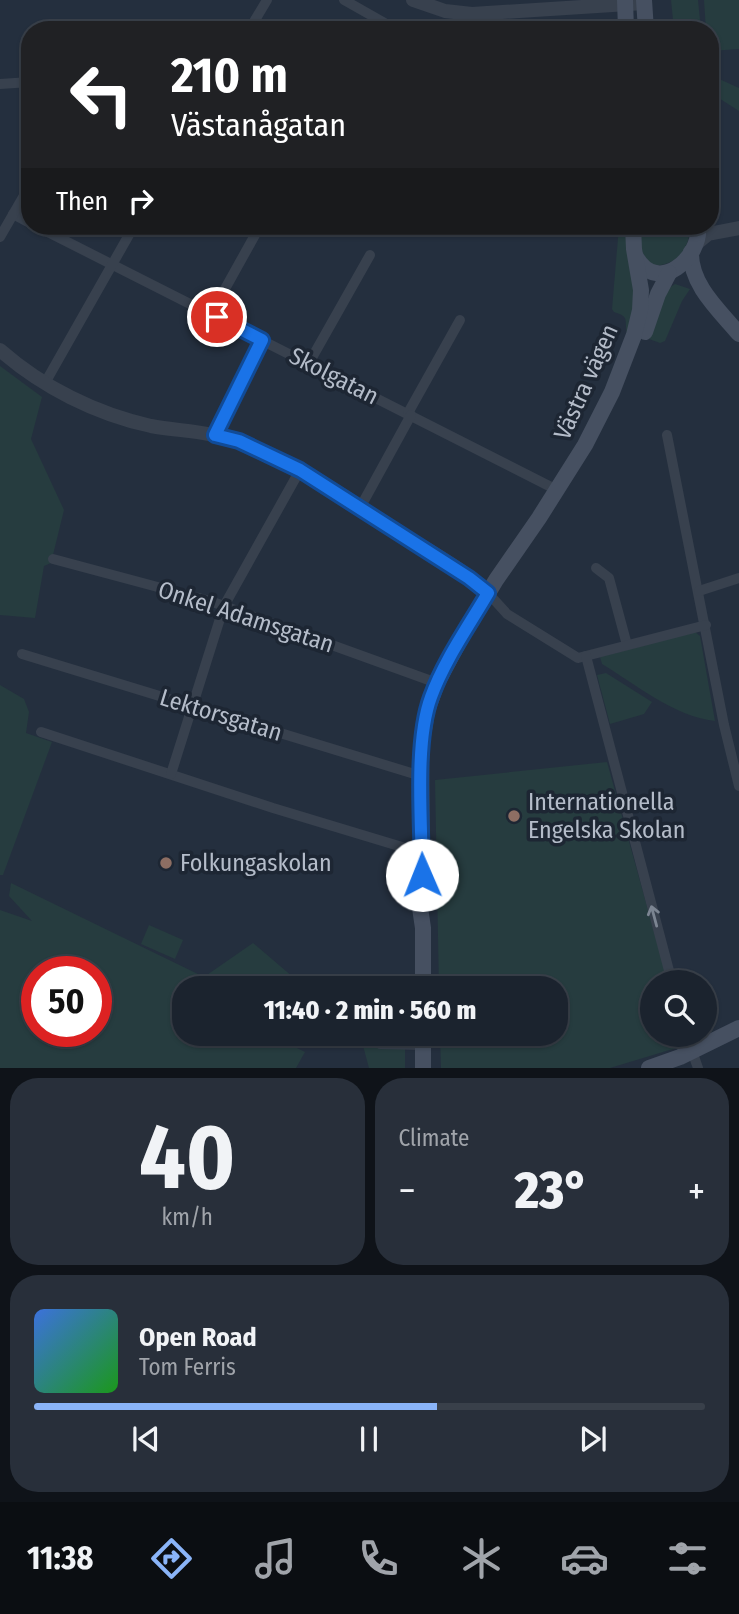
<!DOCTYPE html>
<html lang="en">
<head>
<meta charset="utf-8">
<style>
  body { margin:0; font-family:"Fira Sans Condensed",sans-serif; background:#282f3a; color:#f1f3f6; height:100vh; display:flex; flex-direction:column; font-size:26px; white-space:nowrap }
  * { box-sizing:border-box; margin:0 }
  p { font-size:23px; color:#a0a4aa }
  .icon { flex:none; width:38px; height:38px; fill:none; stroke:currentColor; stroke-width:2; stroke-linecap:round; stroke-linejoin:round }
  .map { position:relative; height:1068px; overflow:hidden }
  .panel { display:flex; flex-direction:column; gap:10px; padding:10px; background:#0f1319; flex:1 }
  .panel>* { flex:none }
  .top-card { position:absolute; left:21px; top:21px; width:698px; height:214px; border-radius:28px; box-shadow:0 2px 5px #0004,0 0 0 2px #39404a; background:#202124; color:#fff; overflow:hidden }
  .buttons { position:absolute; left:640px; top:970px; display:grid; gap:14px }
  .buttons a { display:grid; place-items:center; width:77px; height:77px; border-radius:50%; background:#1b232e; box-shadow:0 2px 5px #0004,0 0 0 2px #39404a; font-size:35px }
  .speed { position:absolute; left:21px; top:956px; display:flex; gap:14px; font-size:35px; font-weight:700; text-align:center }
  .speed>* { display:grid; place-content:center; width:91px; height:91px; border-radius:50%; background:#1b232e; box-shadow:0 2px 5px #0004,0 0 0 2px #39404a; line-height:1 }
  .speed .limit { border:10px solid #d22; background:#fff; color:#111 }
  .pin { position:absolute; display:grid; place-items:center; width:60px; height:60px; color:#fff; margin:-30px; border:4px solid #fff; border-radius:50%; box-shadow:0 2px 7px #0007 }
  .me { position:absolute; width:77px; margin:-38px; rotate:359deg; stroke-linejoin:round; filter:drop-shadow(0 0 5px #0008) }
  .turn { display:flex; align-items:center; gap:24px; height:147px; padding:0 35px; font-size:32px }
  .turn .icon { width:91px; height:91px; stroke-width:2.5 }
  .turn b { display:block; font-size:49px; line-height:60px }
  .then { display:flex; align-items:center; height:66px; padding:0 35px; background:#0003; gap:14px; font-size:26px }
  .big { font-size:52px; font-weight:800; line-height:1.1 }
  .panel .card { flex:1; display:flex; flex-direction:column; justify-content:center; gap:10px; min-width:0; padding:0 24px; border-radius:28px; background:#282f3a }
  .panel .dial { align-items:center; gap:0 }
  .dial b { font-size:91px; line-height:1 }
  .song { display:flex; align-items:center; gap:21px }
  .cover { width:84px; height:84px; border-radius:10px; background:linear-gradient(135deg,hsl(220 70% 55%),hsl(120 70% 35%)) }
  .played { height:7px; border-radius:4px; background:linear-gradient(90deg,#8ab4f8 60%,#39404a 60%) }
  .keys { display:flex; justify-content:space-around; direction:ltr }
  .heat { display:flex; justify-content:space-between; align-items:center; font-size:38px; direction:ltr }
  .panel .tiles { flex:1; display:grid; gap:10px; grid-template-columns:1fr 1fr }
  .card:last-child { grid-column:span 2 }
  .trip { position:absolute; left:172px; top:976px; width:396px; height:70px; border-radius:28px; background:#1b232e; box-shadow:0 2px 5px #0004,0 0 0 2px #39404a; font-weight:800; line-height:70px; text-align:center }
  .tab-bar { display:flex; height:112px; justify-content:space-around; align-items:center; background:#0b0e12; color:#a0a4aa }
  .tab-bar .icon { width:49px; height:49px }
  .tab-bar .selected { color:#8ab4f8 }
  .tab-bar b { font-size:32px; color:#f1f3f6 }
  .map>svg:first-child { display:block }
  .green { fill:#263c3f; fill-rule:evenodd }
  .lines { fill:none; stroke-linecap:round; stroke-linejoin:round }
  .minor { stroke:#38414e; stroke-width:10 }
  .tertiary { stroke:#38414e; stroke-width:14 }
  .secondary { stroke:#465061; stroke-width:16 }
  .oneway { stroke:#7c8592 }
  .route-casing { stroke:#114b97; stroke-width:18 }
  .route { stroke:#1a73e8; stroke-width:12 }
  .education-dot { fill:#8d6e63; stroke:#1d2633; stroke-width:2.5 }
  .labels { text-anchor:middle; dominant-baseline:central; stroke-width:7; stroke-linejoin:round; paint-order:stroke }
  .street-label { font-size:24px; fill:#b4bcc9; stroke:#1d2633 }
  .poi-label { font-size:24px; fill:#b4bcc9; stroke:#1d2633; text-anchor:start }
</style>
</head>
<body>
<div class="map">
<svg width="739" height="1068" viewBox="0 0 739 1068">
  <rect width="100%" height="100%" fill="#242f3e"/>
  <g class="green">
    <path d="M671 0H698L701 30H674Z"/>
    <path d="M704 0H739V49L711 51 710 30H706Z"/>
    <path d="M710 71 717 78 739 88V111L711 93Z"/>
    <path d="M619 226H627L637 292 627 334C624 319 630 317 614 312L612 309Z"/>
    <path d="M639 226H689C692 250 672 270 649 264L641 250Z"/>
    <path d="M675 284 690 289 682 301 665 341 660 343 649 339C655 322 658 293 675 284Z"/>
    <path d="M0 366 42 397 31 439 64 510 51 563 44 566 35 618 0 615Z"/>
    <path d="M695 632 700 636 715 721C673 716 637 685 602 664L600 657Z"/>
    <path d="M606 673 652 702 644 714 610 724 597 675Z"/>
    <path d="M0 685 24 699 29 712 26 733 52 742 3 875H0Z"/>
    <path d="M607 762 668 982H653V1034H683L686 1045 610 1068H441L440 1034H555V989H439L435 780Z"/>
    <path d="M11 883 204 977 253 943 307 989H184V1034H290L285 1042 305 1052 296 1068H0V910L32 921 9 896ZM37 971H96V1031H37Z"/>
    <path d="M149 925 183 940 175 959 141 944Z"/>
    <path d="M362 1042 383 1048 405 1049V1068H369Z"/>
  </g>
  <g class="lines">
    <g class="minor">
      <path d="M344 0 397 30"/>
      <path d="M249 30 267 0"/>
      <path d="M0 84 30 82"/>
      <path d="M13 214 30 223"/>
      <path d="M36 226 557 490"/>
      <path d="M0 237 30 185"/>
      <path d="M211 314 260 226"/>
      <path d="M309 363 370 255"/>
      <path d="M45 383 134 226"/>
      <path d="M408 413 460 320"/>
      <path d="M215 435 262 340"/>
      <path d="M667 435 724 725 739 786"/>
      <path d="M360 508 411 415"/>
      <path d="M53 559 210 601 437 683"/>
      <path d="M596 568 609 578 627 645"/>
      <path d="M699 591 739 578"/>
      <path d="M488 593 507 614 578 658 706 625"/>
      <path d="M22 654 421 776"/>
      <path d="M586 656 672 982"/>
      <path d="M41 732 273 808 422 853"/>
      <path d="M171 774 224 606 300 470"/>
      <path d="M363 1034 380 1044 423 1045"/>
      <path d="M686 1034 698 1068"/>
    </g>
    <g class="tertiary">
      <path d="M413 0 445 11 472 14 644 3"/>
      <path d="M697 243 708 234 739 228"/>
      <path d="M0 350C42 387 96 414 151 426 178 431 207 431 234 440 294 459 348 500 401 533 430 552 464 569 488 593"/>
    </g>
    <g class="secondary">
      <path d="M625 0 626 30"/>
      <path d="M644 0 646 30"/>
      <path d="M691 252C690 285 720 311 739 334"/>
      <path d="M636 257C658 296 702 257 698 226"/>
      <path d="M645 332 658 294 669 273"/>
      <path d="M423 989V928L419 901 422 875 421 749 427 711 437 683 460 640 496 580 539 518 585 445 612 392 634 335 640 310 641 290 634 249 633 226"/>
      <path d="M423 1034V1068"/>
      <path d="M649 1068 680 1057 739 1028"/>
    </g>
  </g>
  <defs><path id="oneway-shaft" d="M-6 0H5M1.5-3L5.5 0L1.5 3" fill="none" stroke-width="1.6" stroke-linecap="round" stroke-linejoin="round" transform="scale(1.75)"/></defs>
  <use class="oneway" href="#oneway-shaft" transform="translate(654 916) rotate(-105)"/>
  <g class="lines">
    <defs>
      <path id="route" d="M217 317 262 340 215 435 239 441 300 470 469 578 488 593C468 627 444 661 431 697 414 743 422 825 422 875"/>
    </defs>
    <use href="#route" class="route-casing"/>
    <use href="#route" class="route"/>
  </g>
  <g class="education-dot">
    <circle cx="514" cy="816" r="7"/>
    <circle cx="166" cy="863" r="7"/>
  </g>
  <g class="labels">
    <g class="street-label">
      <text transform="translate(334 376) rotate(27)">Skolgatan</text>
      <text transform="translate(586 382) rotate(-66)">Västra vägen</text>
      <text transform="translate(246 617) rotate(18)">Onkel Adamsgatan</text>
      <text transform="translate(221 715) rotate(17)">Lektorsgatan</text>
    </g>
    <g class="poi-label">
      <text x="528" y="802">Internationella<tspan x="528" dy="28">Engelska Skolan</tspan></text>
      <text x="180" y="863">Folkungaskolan</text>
    </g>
  </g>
</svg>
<div class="buttons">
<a><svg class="icon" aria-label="search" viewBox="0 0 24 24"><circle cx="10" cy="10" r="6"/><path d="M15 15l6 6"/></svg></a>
</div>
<div class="speed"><div class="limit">50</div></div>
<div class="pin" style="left:217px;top:317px;background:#d93025"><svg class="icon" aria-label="arrive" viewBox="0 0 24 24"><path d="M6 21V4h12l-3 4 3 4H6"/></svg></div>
<svg class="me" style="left:422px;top:875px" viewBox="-20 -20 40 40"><circle r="19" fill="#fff"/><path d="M0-13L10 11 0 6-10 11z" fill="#1a73e8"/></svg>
<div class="trip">11:40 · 2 min · 560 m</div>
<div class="top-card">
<div class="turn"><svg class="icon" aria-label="left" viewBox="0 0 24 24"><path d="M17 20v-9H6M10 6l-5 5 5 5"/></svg><div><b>210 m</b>Västanågatan</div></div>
<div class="then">Then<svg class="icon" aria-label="right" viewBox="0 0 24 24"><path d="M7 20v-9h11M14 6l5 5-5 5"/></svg></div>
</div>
</div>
<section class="panel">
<div class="tiles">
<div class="card dial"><b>40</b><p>km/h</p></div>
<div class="card"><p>Climate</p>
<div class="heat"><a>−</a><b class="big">23°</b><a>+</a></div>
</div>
<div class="card">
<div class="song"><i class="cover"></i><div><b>Open Road</b><p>Tom Ferris</p></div></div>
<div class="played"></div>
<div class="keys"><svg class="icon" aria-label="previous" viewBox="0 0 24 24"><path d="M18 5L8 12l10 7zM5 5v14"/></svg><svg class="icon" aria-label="pause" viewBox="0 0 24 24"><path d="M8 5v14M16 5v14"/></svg><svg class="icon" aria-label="next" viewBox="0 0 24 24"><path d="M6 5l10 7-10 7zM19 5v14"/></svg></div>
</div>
</div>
</section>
<nav class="tab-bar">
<b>11:38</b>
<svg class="icon selected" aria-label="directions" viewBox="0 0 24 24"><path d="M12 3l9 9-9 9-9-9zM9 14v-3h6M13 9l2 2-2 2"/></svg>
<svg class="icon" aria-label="music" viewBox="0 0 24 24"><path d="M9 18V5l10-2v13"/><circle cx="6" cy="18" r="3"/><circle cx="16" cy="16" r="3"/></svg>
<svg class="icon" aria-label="phone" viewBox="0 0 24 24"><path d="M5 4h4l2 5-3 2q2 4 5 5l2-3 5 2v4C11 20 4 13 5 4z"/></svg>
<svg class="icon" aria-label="climate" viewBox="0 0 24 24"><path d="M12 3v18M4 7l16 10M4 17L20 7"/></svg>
<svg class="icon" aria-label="car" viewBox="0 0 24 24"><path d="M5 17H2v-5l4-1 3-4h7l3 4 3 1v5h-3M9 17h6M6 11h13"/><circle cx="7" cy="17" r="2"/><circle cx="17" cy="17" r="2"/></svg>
<svg class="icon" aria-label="filters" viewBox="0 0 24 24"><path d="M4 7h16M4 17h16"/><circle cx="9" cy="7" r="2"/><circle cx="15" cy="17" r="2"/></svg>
</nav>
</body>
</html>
